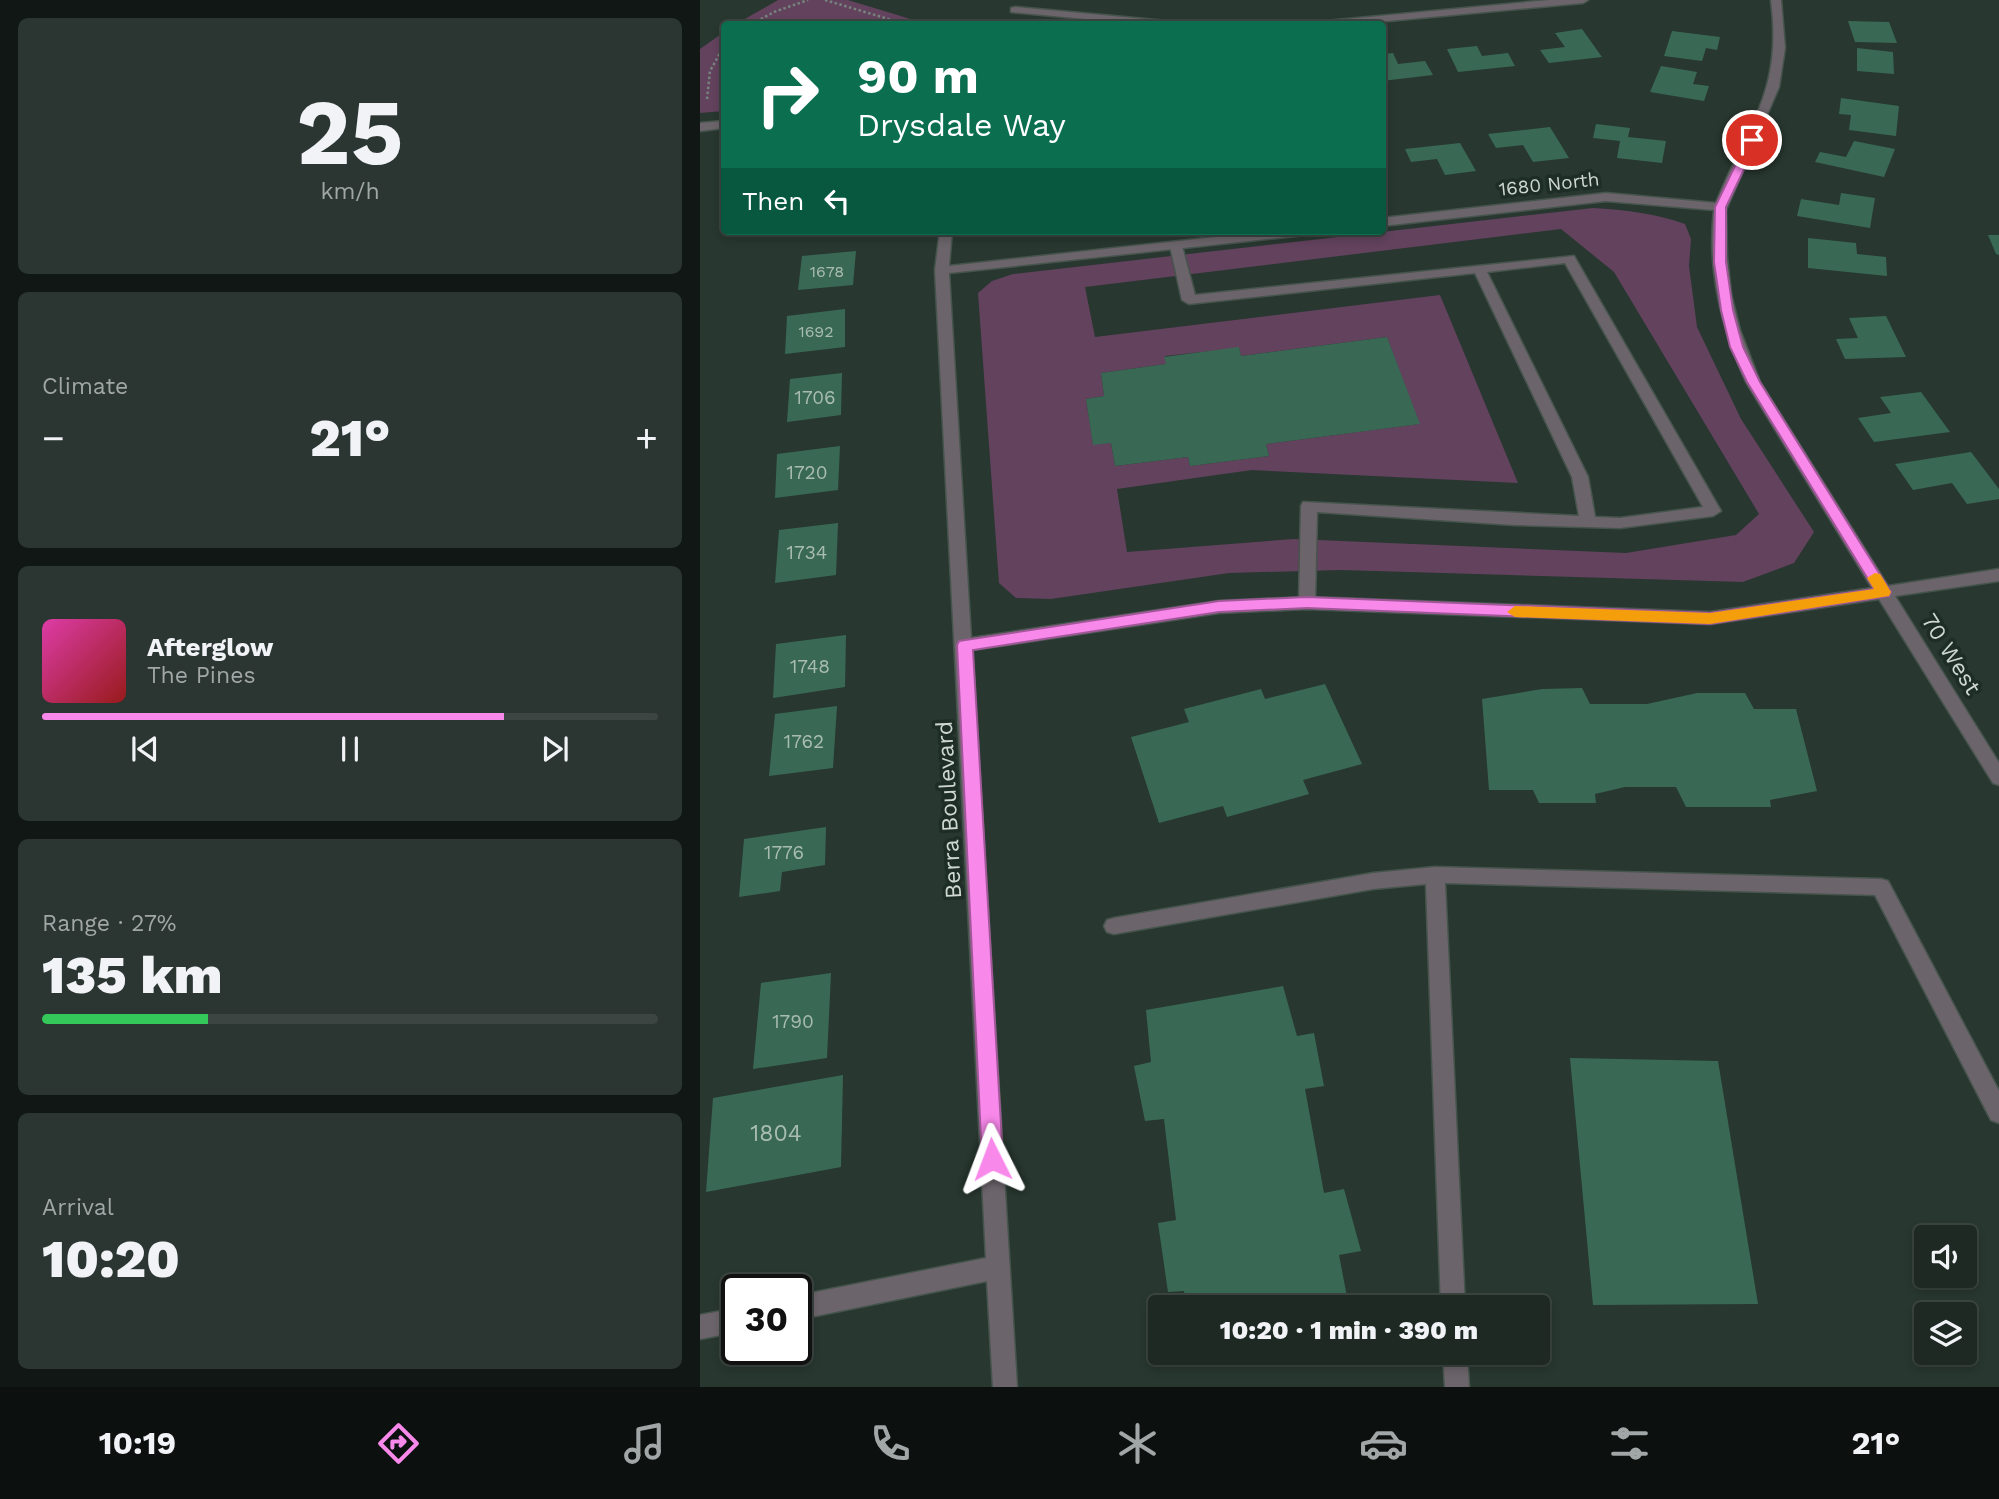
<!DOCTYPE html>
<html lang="en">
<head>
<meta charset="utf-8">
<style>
  body { margin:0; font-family:"Work Sans",sans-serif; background:#2b3531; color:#f1f3f6; height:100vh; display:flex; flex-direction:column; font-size:26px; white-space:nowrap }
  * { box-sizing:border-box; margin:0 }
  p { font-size:23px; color:#a1a6a6 }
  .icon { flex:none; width:38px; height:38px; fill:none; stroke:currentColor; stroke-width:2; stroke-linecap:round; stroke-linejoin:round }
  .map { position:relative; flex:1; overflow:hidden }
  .drawer { display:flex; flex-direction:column; gap:18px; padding:18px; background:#101714; width:700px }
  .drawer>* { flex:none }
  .banner { position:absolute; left:21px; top:21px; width:665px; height:214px; border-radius:7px; box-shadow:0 4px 10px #0003,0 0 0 2px #3c4541; background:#0b6e4f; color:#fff; overflow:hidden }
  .fabs { position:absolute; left:1214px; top:1225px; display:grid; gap:14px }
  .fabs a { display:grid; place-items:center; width:63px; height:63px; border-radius:7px; background:#1e2924; box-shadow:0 4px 10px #0003,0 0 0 2px #3c4541; font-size:35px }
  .speed { position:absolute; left:21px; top:1274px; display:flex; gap:14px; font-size:35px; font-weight:700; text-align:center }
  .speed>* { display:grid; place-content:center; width:91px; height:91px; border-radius:50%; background:#1e2924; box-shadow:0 4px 10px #0003,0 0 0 2px #3c4541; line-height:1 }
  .speed .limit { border:4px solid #111; border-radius:10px; background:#fff; color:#111 }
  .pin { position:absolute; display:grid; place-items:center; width:60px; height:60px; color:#fff; margin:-30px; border:4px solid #fff; border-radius:50%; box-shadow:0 2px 7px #0007 }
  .me { position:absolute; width:77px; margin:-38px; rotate:357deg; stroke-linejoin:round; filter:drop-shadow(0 0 5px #0008) }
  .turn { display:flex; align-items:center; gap:24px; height:147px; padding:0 21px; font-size:32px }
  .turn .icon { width:91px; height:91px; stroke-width:2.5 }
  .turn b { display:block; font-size:49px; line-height:60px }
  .then { display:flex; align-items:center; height:66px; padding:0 21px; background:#0003; gap:14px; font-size:26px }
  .big { font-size:52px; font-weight:800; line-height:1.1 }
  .drawer .card { flex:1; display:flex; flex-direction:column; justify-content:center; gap:10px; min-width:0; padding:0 24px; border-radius:10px; background:#2b3531 }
  .drawer .dial { align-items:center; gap:0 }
  .dial b { font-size:91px; line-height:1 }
  .song { display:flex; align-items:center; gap:21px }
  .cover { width:84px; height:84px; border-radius:10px; background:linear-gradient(135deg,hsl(320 70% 55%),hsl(0 70% 35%)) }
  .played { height:7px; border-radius:4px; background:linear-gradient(90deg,#f888ea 75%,#3c4541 75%) }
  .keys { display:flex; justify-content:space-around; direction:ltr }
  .heat { display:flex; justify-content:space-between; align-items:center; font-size:38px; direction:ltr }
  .charge { height:10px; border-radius:5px; background:linear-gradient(90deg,#34c759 27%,#3c4541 0) }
  .trip { position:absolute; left:448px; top:1295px; width:402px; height:70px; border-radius:7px; background:#1e2924; box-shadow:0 4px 10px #0003,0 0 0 2px #3c4541; font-weight:800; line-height:70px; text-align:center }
  .menu { display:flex; height:112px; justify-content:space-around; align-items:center; background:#0c100e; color:#a1a6a6 }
  .menu .icon { width:49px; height:49px }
  .menu .on { color:#f888ea }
  .menu b { font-size:32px; color:#f1f3f6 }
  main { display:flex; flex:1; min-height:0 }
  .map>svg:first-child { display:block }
  .green { fill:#62425d; fill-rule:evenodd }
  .building { fill:#396954 }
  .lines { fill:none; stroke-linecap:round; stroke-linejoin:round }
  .lane-casing { stroke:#46544d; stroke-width:3 }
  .street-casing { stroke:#46544d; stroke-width:3 }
  .path { stroke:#77847e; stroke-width:2.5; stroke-dasharray:2.5 2.5; stroke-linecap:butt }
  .lane { fill:#6b646a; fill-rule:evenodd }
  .street { fill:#6b646a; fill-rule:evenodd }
  .route { fill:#f888ea; stroke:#a15898; stroke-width:2 }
  .slow { fill:#f59e0b }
  .labels { text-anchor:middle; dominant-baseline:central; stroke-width:7; stroke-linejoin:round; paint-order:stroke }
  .far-number-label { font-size:16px; fill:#a9bcb2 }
  .far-street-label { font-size:19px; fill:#ced7d2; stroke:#1e2d26 }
  .number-label { font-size:19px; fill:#a9bcb2 }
  .street-label { font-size:23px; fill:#ced7d2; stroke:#1e2d26 }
  .near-number-label { font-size:23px; fill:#a9bcb2 }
</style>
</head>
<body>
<main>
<section class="drawer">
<div class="card dial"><b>25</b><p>km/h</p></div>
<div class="card"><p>Climate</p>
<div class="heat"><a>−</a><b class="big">21°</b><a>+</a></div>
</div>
<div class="card">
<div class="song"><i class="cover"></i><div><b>Afterglow</b><p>The Pines</p></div></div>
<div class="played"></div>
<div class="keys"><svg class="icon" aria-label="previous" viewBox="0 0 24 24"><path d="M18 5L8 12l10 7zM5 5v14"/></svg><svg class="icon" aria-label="pause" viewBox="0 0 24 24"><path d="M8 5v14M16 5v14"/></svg><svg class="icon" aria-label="next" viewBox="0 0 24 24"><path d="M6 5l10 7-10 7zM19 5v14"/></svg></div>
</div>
<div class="card"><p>Range · 27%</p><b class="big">135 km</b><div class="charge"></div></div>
<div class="card"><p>Arrival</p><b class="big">10:20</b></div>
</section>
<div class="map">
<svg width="1299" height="1387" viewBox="0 0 1299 1387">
  <rect width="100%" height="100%" fill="#283730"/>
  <g class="green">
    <path d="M78 0H148L227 24H36Z"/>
    <path d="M24 32V111L0 113V49Z"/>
    <path d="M893 208C925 210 955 213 985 224L991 239 989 266 997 327 1041 419 1114 532 1094 563 1043 582 641 570 529 573 351 599 316 598 299 583 278 293 292 281 313 274ZM861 229 914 272 1059 514 1036 535 926 553 594 539 427 552 417 489 552 470 818 483 740 295 395 337 385 287ZM687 337 719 424 566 444 569 456 490 466 488 457 415 466 411 443 393 444 386 399 404 396 401 373 466 364 465 356 539 348 541 356Z"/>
  </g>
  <g class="building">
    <path d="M1148 21 1189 22 1197 43 1155 42Z"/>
    <path d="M882 29 902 57 849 63 840 50 865 47 855 33Z"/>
    <path d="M972 31 1020 37 1017 50 1006 48 1002 61 964 56Z"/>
    <path d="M777 46 782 56 808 53 815 66 758 72 747 49Z"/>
    <path d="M1157 48 1193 52 1194 74 1157 71Z"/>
    <path d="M693 53 698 64 725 61 733 75 682 81V54Z"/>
    <path d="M961 66 997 72 993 84 1009 86 1004 101 950 92Z"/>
    <path d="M1141 98 1199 106 1196 136 1149 130 1151 115 1139 114Z"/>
    <path d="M896 124 930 128 928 137 966 141 962 163 917 158 920 141 893 138Z"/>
    <path d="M850 127 869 158 833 162 823 145 796 148 788 134Z"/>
    <path d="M1154 141 1195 149 1184 177 1115 162 1120 152 1146 157Z"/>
    <path d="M760 143 776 171 745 175 737 159 711 162 705 149Z"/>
    <path d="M1141 193 1175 198 1170 228 1097 216 1101 199 1139 205Z"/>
    <path d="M1288 235H1299V255L1296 254Z"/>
    <path d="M1108 238 1156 243 1157 254 1186 257 1187 276 1108 268Z"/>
    <path d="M156 251 153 285 98 290 102 256Z"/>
    <path d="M145 309V347L85 354 87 316Z"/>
    <path d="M1186 316 1206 357 1145 359 1136 339 1158 338 1149 318Z"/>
    <path d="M687 337 720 424 566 444 569 456 490 466 488 457 415 466 411 443 393 445 386 399 404 396 401 373 466 364 464 357 539 347 541 356Z"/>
    <path d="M142 373 141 415 87 422 90 379Z"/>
    <path d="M1221 392 1250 432 1174 442 1158 418 1191 413 1180 397Z"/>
    <path d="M140 446 138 490 75 498 77 454Z"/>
    <path d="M1271 452 1299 489V499L1267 504 1252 483 1213 490 1195 464Z"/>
    <path d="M138 523 136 575 75 583 79 530Z"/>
    <path d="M146 635 145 687 73 698 76 644Z"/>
    <path d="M625 684 662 764 603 780 609 794 527 817 523 806 459 823 431 737 489 722 484 709 561 689 565 699Z"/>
    <path d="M882 688 890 704H947L997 693H1045L1054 709H1096L1117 791 1070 800 1071 807H986L976 787H925L895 794 896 803H839L833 790H789L782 699 842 689Z"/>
    <path d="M137 706 133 768 69 776 75 714Z"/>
    <path d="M126 827 125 865 82 872 80 891 39 897 44 839Z"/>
    <path d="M131 973 127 1058 53 1069 61 983Z"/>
    <path d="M583 986 597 1036 614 1033 624 1086 605 1089 624 1193 644 1189 661 1251 639 1255 649 1307H486L484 1291 468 1292 458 1223 476 1220 464 1119 445 1121 434 1066 451 1062 446 1010Z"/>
    <path d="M870 1058 1018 1061 1058 1304 893 1305Z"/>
    <path d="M143 1075 141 1167 6 1192 13 1098Z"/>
  </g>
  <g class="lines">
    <defs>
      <path id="lane" d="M476 242 482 246 495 295 874 256 1021 511 1013 516 920 528 814 525 617 512 615 603 607 609 601 607 599 603 601 506 603 502 879 516 872 477 775 273 489 304 482 300 470 246ZM865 263 1003 507 920 518 895 517 888 477 787 272Z"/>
      <g id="street">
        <path d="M849 0H888L883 3 655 24H621L626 21Z"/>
        <path d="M1071 0H1081L1085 48 1079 87 1026 210 1027 257 1031 294 1040 330 1060 382 1188 586 1299 569V581L1195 596 1299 763V785L1293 783 1179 599 1010 624 607 609 519 613 272 650 317 1387H293L287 1281 96 1320V1296L286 1258 235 270 240 231H252L249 266 571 231H611L605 235 249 273 271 638 519 601 607 597 1010 612 1172 588 1046 382C1022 329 1007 269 1014 210L906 201 682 226V218L906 193 1016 203C1048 123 1083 93 1071 0Z"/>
        <path d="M315 7 467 21 472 24H438L311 12V8Z"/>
        <path d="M24 121V128L0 131V123Z"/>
        <path d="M735 867 1181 879 1188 881 1299 1091V1123L1291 1120 1175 895 745 883 765 1307H741L726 884 673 889 414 934 407 932 404 926 407 920 414 918 673 873Z"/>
        <path d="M37 1308V1332L0 1339V1315Z"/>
        <path d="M743 1353H767L769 1387H745Z"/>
      </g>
    </defs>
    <use href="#lane" class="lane-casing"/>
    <use href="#street" class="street-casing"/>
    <g class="path">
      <path d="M125 0 205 24"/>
      <path d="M52 24 74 12 108 0"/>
      <path d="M7 99 10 71 24 46"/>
    </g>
    <use href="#lane" class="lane"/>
    <use href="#street" class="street"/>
  </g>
  <path class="route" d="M1049 137 1058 140 1026 207V262L1033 310 1043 347 1060 382 1189 589 1191 592 1189 596 1010 624 607 608 519 612 273 650 303 1159 300 1166 292 1169 285 1166 282 1159 257 645 259 641 519 601 607 597 1010 613 1174 589 1047 382 1030 347 1021 310 1014 262 1015 207Z"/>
  <path class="slow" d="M1175 573 1180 574 1191 592 1189 596 1010 624 815 617 807 612 815 606 1010 613 1174 589 1167 578Z"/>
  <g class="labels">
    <g class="far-number-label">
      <text x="127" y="271">1678</text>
      <text x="116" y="331">1692</text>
    </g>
    <g class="far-street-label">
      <text transform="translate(849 184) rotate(-6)">1680 North</text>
    </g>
    <g class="number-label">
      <text x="115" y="397">1706</text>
      <text x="107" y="472">1720</text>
      <text x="107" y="552">1734</text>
      <text x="110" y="666">1748</text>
      <text x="104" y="741">1762</text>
      <text x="84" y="852">1776</text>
      <text x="93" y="1021">1790</text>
    </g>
    <g class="street-label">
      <text transform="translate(1251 654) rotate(58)">70 West</text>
      <text transform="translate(249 810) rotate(-93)">Berra Boulevard</text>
    </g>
    <g class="near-number-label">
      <text x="76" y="1133">1804</text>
    </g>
  </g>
</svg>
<div class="fabs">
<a><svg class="icon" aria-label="sound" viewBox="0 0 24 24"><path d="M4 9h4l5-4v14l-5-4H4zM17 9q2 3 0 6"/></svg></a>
<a><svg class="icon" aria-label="layers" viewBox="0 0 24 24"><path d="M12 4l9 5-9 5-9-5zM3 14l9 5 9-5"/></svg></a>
</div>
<div class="speed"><div class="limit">30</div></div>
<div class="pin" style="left:1052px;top:140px;background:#d93025"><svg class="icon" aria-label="arrive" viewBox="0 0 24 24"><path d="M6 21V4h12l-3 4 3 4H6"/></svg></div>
<svg class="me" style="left:292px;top:1159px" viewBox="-20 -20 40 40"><path d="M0-17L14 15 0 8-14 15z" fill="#f888ea" stroke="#fff" stroke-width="4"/></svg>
<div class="trip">10:20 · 1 min · 390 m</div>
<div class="banner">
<div class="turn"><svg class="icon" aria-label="right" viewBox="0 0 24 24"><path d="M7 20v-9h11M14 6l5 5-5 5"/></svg><div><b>90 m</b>Drysdale Way</div></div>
<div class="then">Then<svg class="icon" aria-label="left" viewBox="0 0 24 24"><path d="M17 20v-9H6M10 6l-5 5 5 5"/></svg></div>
</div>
</div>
</main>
<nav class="menu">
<b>10:19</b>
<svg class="icon on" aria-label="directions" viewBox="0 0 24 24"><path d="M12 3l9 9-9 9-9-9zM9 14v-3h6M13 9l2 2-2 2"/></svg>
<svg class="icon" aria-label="music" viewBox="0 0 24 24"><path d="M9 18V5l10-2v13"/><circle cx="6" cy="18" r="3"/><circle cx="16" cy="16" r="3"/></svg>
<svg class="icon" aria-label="phone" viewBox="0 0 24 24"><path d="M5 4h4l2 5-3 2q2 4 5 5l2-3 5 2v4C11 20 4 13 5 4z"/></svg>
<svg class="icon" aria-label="climate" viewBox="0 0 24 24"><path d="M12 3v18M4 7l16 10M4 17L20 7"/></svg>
<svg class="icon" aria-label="car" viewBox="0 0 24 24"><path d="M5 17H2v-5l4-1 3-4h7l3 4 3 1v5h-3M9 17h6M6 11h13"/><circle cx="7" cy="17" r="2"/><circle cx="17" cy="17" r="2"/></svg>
<svg class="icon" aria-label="filters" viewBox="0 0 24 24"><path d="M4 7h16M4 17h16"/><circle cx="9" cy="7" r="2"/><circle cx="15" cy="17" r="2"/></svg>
<b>21°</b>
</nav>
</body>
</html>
